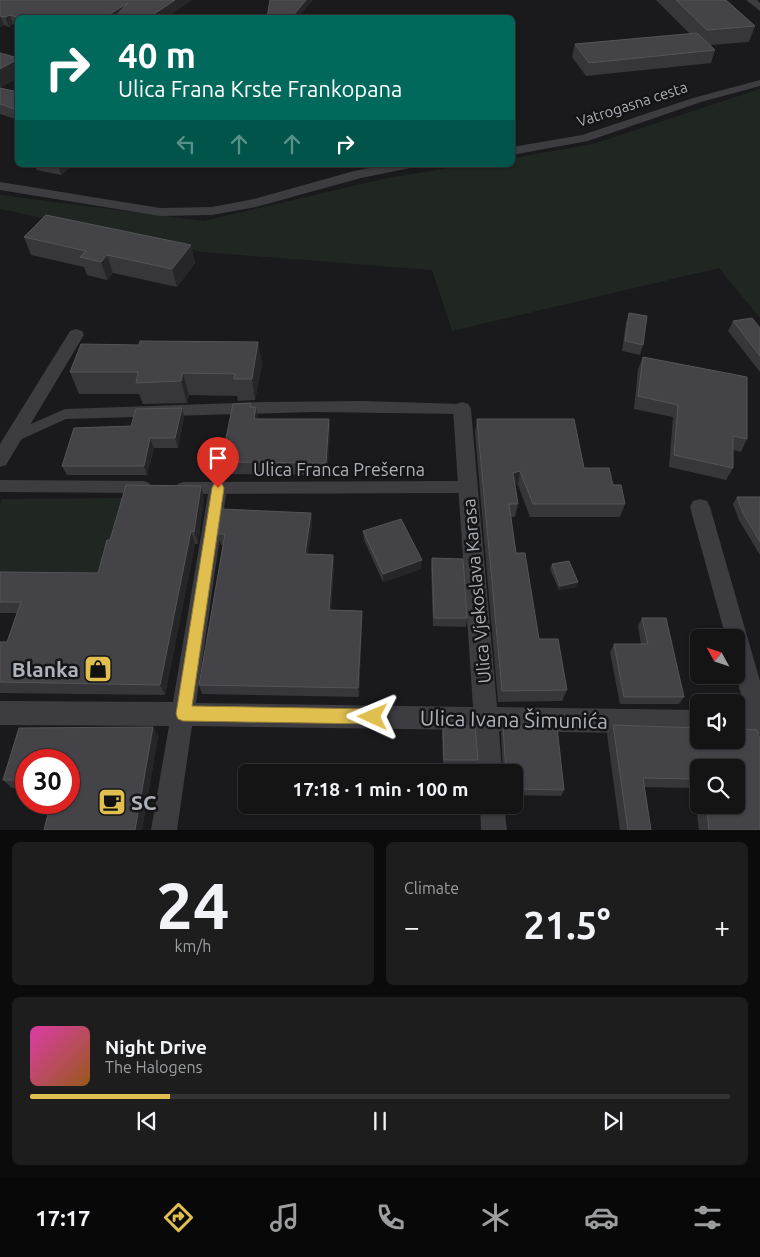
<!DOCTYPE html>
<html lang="en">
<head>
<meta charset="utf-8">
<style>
  body { margin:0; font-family:Ubuntu,sans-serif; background:#1d1d1e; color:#f1f3f6; height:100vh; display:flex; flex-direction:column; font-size:19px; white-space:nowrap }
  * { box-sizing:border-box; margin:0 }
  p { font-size:16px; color:#9d9ea0 }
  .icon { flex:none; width:28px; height:28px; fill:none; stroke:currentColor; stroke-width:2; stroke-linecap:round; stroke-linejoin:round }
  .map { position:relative; height:830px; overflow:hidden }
  .sheet { display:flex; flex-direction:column; gap:12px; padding:12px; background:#0b0b0c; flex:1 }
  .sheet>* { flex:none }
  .guide { position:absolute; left:15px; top:15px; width:500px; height:152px; border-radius:8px; box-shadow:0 1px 4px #0004,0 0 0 1px #333334; background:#00695c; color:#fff; overflow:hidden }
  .needle { width:32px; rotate:310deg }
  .fabs { position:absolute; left:690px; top:629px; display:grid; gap:10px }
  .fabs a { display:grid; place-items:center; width:55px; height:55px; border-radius:8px; background:#141415; box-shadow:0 1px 4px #0004,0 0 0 1px #333334; font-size:25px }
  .speed { position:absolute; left:15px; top:749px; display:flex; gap:10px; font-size:25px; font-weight:700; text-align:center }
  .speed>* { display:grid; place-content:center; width:65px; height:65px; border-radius:50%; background:#141415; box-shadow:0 1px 4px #0004,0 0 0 1px #333334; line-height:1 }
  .speed .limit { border:8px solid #d22; background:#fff; color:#111 }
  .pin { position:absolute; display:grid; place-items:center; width:42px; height:42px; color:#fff; margin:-51px -21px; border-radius:50% 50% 50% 0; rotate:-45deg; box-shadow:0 0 5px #0007 }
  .pin .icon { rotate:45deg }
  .me { position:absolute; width:55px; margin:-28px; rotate:271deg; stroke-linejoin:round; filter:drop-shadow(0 0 4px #0008) }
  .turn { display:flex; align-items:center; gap:18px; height:105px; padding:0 20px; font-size:22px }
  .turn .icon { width:65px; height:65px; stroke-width:2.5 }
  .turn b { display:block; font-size:35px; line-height:42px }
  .lanes { display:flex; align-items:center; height:48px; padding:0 20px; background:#0003; justify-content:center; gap:25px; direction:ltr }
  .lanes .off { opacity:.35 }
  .big { font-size:38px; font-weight:600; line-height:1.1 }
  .sheet .tile { flex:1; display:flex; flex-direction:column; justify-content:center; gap:8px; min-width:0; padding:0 18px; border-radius:8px; background:#1d1d1e }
  .sheet .dial { align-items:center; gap:0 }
  .dial b { font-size:65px; line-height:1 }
  .song { display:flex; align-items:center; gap:15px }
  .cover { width:60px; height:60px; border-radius:8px; background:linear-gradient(135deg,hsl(320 70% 55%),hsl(30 70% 35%)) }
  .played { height:5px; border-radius:2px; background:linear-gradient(90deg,#e1bf4e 20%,#333334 20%) }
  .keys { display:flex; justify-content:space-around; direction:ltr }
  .heat { display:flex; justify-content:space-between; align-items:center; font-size:28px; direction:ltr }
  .sheet .tiles { flex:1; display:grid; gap:12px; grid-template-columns:1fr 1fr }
  .tile:last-child { grid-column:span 2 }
  .trip { position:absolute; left:238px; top:764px; width:285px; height:50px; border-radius:8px; background:#141415; box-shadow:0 1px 4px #0004,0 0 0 1px #333334; font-weight:600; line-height:50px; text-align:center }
  .menu { display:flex; height:80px; justify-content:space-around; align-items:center; background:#080808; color:#9d9ea0 }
  .menu .icon { width:35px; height:35px }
  .menu .on { color:#e1bf4e }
  .menu b { font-size:22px; color:#f1f3f6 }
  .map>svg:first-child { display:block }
  .green { fill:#202722 }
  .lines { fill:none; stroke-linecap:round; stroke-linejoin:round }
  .pedestrian { fill:#3c3c41; fill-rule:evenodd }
  .minor { fill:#3c3c41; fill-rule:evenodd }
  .wall { fill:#37363a; fill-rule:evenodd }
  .shaded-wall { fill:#262528 }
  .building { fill:#444347; stroke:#545459 }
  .route { fill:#e1bf4e; stroke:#927c33 }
  .labels { text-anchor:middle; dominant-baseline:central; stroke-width:5; stroke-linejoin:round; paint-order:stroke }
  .far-street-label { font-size:15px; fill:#aeb0ba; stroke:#151517 }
  .street-label { font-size:18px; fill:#aeb0ba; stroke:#151517 }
  .near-poi-label { font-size:21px; font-weight:bold; fill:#aeb0ba; stroke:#151517; text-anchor:end }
  .near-street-label { font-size:21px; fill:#aeb0ba; stroke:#151517 }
</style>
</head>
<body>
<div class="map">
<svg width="760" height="830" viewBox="0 0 760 830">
  <rect width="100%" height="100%" fill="#1a1a1c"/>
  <g class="green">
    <path d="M760 89V318L719 268 452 331 432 270 202 252 0 209V195L204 221 383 179 467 165H512L513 158 593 144Z"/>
    <path d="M123 498 100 582 0 579V504L2 499Z"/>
  </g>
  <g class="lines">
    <g class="pedestrian">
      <path d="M363 401 462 404 467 405 469 409 467 413 462 414 313 412 66 419 13 443 8 442 6 438 8 434 65 409 264 402Z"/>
      <path d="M0 480 144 481 149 483 151 487 149 491 144 493 0 492Z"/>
      <path d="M467 481 472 483 474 487 472 491 467 493 183 494 178 492 176 488 178 484 183 482Z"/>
    </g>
    <g class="minor">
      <path d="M746 0H757L760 3V11Z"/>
      <path d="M760 80V86L701 102 588 141 512 155V147L582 135 693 98Z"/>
      <path d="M385 165H411L410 168 361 178 256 207 212 215 160 216 0 190V182L160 208 212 207 254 199 354 171Z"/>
      <path d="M76 329 82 331 84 335 6 465 0 467V444L70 331Z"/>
      <path d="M462 402 468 404 471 409 497 707 699 710V734L499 731 502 772H478L475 730 192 726 177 830H151L169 726 0 725V701L173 702 209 488 211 483 218 480 225 483 227 488 196 703 473 707 453 409 456 404Z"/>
      <path d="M700 499 707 501 710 507 760 681V734H736V710H745L736 675V638H726L690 507 693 501Z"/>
      <path d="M480 805H504L507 830H481Z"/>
    </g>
  </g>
  <g class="wall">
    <path d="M0 0H192L165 18H18V26L13 24 9 27 4 25 0 27Z"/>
    <path d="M656 0H726L755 26 749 42 710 45 715 50 711 63 586 76 572 57 575 44 690 34Z"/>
    <path d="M0 88 18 92V120L0 114Z"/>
    <path d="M35 165H73L61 175 37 170Z"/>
    <path d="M24 237 191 245 195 263 177 287 113 273 107 280 87 275 84 267 31 255Z"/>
    <path d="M629 313 643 345 640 355 622 351 626 323Z"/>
    <path d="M733 321 760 328V372L728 331Z"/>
    <path d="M258 342 262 364 255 400 238 401 237 396 189 395 187 403 143 404 139 394H79L70 372 139 345Z"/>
    <path d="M643 357 747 439 741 452 733 450V468L726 480 669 467 673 417 634 409 638 369Z"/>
    <path d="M251 403V407H256L258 419H329L330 432 327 475 224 474 221 462Z"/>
    <path d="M182 408 184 418 178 448H154L147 475H67L62 466 131 426Z"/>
    <path d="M477 419 584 468 613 485 625 504 620 517H530L518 485H515L518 504 515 517H511L516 553 539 639 567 690 562 701 498 702 475 433Z"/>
    <path d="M201 486 204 498 198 544H195L165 695 0 693V642H7L17 613H0V572L98 573 110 540Z"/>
    <path d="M737 497H760V555L739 520 733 504Z"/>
    <path d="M311 513 312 524 308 554 333 555 334 565 331 610 362 611V621L359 697 202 694 199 685 223 545H221L218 534Z"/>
    <path d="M363 531 421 569 383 582 364 540Z"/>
    <path d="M432 558 467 618 466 627 433 626 431 567Z"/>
    <path d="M552 564 576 587 559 590 550 569Z"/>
    <path d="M642 618 684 697 679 704H620L610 652 614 644H641L638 626Z"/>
    <path d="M613 725 760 738V830H699L694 788 644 787 651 830H620L607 734ZM699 768 736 805H699Z"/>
    <path d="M443 726 478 760 476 767 443 766 442 733Z"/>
    <path d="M503 726 564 790 561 796 514 795V772H503L501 733Z"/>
    <path d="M153 727 158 736 142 830H44L51 802H69V760H26V788H12L3 780 19 728Z"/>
  </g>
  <g class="shaded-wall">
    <path d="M175 0H192L165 18H148Z"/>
    <path d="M306 0H313L298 18H291Z"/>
    <path d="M128 3 122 18H103Z"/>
    <path d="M10 15 13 24 9 27 5 17Z"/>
    <path d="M0 16 4 25 0 27Z"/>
    <path d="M18 59V78L0 88V69Z"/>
    <path d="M58 165H73L61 175Z"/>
    <path d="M191 245 195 263 177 287 172 269Z"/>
    <path d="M107 255 113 273 107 280 101 262Z"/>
    <path d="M258 342 262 364 255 400 252 379Z"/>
    <path d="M183 373 189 395 187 403 181 381Z"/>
    <path d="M256 407 258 420 254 419Z"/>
    <path d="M182 408 184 418 178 448 175 438Z"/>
    <path d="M329 419 330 432 327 475 326 463Z"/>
    <path d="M150 438 154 448 147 475 144 466Z"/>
    <path d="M520 471 518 485 511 486 513 473Z"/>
    <path d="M201 486 204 498 198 544 194 532Z"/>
    <path d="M311 513 312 524 307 565 305 554Z"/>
    <path d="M191 531 195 544 165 695 160 685Z"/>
    <path d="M333 555 334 565 330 620 329 610Z"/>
    <path d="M422 560 421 569 383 582V574Z"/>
    <path d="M578 582 576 587 559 590 560 586Z"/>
    <path d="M362 611V621L359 697 358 688Z"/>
    <path d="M153 727 158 736 142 830H135Z"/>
  </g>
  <g class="building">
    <path d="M0 0H175L148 18H114L128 3 103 18H20L10 15 5 17 0 16Z"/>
    <path d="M270 0H306L291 18H267Z"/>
    <path d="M676 0H726L755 26 707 30Z"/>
    <path d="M697 33 715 50 589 63 575 44Z"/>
    <path d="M0 53 18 58V59L0 69Z"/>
    <path d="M0 88 18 92V110L0 104Z"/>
    <path d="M46 215 191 245 172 269 107 255 101 262 80 257 86 251 24 237Z"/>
    <path d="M629 313 647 316 643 345 625 341Z"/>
    <path d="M752 318 760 328V356L733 321Z"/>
    <path d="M140 341 258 342 252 379H234L235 374 183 373 181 381 136 383 138 372H70L81 344 139 345Z"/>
    <path d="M643 357 747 377V439L733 436V468L674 455 678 405 638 396Z"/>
    <path d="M251 403 250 407H256L254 419H329L326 463 221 462 233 404Z"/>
    <path d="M182 408 175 438H150L144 466H62L74 428 131 426 136 409Z"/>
    <path d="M477 419H574L584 468H609L613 485H621L625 504H533L520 471 513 473 518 504H509L516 553H525L539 639H558L567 690 502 691Z"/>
    <path d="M126 485 201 486 194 532 191 531 160 685 0 682V642H7L21 602H0V572L98 573 107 540H110Z"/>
    <path d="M737 497H760V542L743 513Z"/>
    <path d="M221 509 311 513 305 554 333 555 329 610 362 611 358 688 199 685 225 534H218Z"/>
    <path d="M401 519 422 560 383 574 363 531Z"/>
    <path d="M432 558 463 559 467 618H434Z"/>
    <path d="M569 561 578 582 560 586 552 564Z"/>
    <path d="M642 618H666L684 697H624L614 644H648Z"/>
    <path d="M613 725 699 728V740H736V729L757 730 760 738V830H709L706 805H736V768H699V779L643 778 651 830H628Z"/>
    <path d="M443 726H475L478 760H444Z"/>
    <path d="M503 726 557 727 564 790 514 789V772H506Z"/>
    <path d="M153 727 135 830H44L51 802H69V760H26V780H3L19 728Z"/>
  </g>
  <path class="route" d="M218 483 222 484 224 488 192 706 373 709 378 712 380 717 378 722 373 724 183 721 178 719 176 714 212 488 214 484Z"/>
  <defs>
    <symbol id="shop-square" viewBox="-11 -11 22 22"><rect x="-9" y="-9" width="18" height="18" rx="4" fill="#e1bf4e" stroke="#151517"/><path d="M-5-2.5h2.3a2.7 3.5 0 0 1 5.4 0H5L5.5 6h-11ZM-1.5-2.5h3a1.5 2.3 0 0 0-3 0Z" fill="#111"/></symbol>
    <symbol id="cafe-square" viewBox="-11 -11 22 22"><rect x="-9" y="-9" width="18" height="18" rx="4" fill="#e1bf4e" stroke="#151517"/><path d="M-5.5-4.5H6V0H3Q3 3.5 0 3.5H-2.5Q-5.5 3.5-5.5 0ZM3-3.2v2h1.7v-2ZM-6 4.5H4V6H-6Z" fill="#111"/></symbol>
  </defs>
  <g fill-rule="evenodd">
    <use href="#shop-square" x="82" y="653" width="32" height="32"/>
    <use href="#cafe-square" x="96" y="786" width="32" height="32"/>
  </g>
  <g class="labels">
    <g class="far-street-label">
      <text transform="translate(632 104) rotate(-18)">Vatrogasna cesta</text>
    </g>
    <g class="street-label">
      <text x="339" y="469">Ulica Franca Prešerna</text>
      <text transform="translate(476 591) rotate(-95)">Ulica Vjekoslava Karasa</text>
    </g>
    <g class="near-poi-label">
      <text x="79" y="669">Blanka</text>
      <text x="131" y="802" text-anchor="start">SC</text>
    </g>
    <g class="near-street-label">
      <text transform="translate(514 719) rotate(1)">Ulica Ivana Šimunića</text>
    </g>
  </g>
</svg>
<div class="fabs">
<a><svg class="needle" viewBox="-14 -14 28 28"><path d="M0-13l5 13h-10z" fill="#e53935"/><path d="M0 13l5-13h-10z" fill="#9d9ea0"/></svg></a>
<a><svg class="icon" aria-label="sound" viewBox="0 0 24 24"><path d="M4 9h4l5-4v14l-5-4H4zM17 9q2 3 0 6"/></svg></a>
<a><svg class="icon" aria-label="search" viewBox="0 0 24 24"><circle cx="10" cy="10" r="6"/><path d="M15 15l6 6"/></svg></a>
</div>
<div class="speed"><div class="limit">30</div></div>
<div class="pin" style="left:218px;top:488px;background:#d93025"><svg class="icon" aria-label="arrive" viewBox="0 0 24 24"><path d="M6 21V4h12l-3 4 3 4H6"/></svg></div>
<svg class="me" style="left:373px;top:717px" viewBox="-20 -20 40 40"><path d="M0-17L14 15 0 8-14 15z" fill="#e1bf4e" stroke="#fff" stroke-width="4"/></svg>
<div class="trip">17:18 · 1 min · 100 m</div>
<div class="guide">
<div class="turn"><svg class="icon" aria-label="right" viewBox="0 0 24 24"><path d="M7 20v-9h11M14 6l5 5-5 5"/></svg><div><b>40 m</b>Ulica Frana Krste Frankopana</div></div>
<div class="lanes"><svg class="icon off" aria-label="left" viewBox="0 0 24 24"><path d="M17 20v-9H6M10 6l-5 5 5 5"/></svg><svg class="icon off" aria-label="ahead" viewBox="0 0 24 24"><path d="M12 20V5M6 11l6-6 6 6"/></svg><svg class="icon off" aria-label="ahead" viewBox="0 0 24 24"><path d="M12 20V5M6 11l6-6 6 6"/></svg><svg class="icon" aria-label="right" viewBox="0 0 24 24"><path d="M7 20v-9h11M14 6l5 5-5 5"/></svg></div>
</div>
</div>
<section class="sheet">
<div class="tiles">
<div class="tile dial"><b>24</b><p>km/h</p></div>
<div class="tile"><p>Climate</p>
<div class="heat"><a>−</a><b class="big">21.5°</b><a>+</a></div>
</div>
<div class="tile">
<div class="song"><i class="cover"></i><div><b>Night Drive</b><p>The Halogens</p></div></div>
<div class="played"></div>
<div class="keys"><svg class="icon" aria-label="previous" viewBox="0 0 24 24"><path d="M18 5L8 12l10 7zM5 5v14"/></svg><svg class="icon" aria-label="pause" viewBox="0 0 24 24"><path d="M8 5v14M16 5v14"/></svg><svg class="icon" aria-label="next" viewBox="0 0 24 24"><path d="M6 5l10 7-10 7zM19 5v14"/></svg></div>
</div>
</div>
</section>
<nav class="menu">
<b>17:17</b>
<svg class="icon on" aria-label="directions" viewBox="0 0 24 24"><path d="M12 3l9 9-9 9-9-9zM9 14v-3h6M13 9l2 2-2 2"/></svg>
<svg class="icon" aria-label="music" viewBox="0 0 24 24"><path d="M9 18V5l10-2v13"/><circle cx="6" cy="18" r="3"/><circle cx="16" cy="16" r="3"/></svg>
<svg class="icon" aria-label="phone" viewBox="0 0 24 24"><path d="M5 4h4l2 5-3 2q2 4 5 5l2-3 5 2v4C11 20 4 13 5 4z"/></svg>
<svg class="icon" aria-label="climate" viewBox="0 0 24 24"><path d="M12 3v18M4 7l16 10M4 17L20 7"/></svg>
<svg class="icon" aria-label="car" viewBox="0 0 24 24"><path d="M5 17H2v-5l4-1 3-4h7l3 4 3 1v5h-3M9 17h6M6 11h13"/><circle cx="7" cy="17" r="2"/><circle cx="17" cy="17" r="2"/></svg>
<svg class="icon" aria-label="filters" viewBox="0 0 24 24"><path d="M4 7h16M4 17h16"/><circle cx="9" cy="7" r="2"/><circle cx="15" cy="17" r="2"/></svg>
</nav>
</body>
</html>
